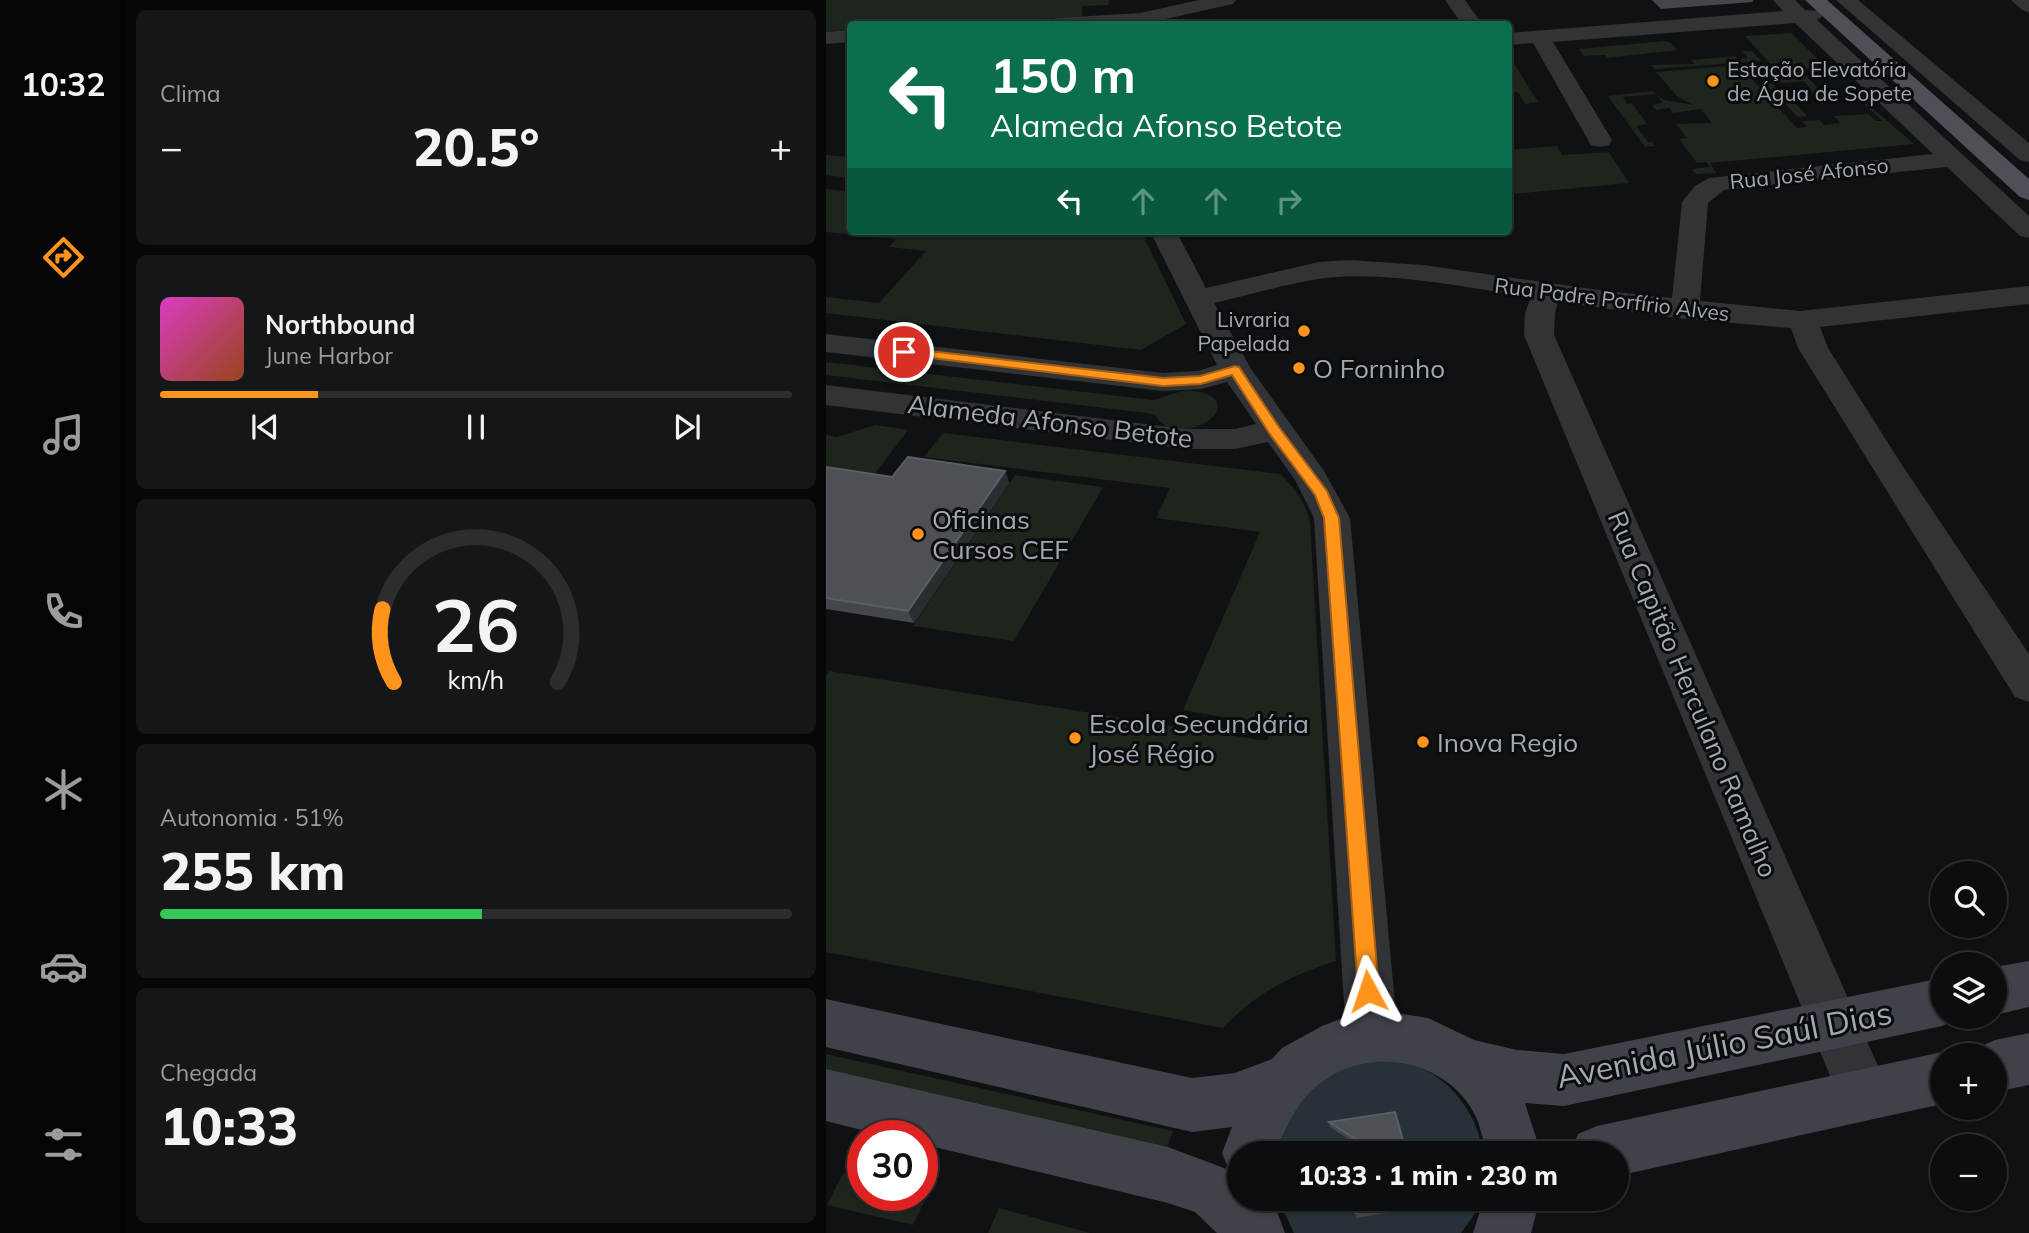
<!DOCTYPE html>
<html lang="pt">
<head>
<meta charset="utf-8">
<style>
  body { margin:0; font-family:Mulish,sans-serif; background:#151617; color:#f1f3f6; height:100vh; display:flex; flex-direction:column; font-size:26px; white-space:nowrap }
  * { box-sizing:border-box; margin:0 }
  p { font-size:23px; color:#9a9c9e }
  .icon { flex:none; width:38px; height:38px; fill:none; stroke:currentColor; stroke-width:2; stroke-linecap:round; stroke-linejoin:round }
  .map { position:relative; flex:1; overflow:hidden }
  .drawer { display:flex; flex-direction:column; gap:10px; padding:10px; background:#070708; width:700px }
  .drawer>* { flex:none }
  .guide { position:absolute; left:21px; top:21px; width:665px; height:214px; border-radius:7px; box-shadow:0 2px 5px #0004,0 0 0 2px #2c2d2e; background:#0b6e4f; color:#fff; overflow:hidden }
  .controls { position:absolute; left:1104px; top:861px; display:grid; gap:14px }
  .controls a { display:grid; place-items:center; width:77px; height:77px; border-radius:50%; background:#0c0d0e; box-shadow:0 2px 5px #0004,0 0 0 2px #2c2d2e; font-size:35px }
  .speed { position:absolute; left:21px; top:1120px; display:flex; gap:14px; font-size:35px; font-weight:700; text-align:center }
  .speed>* { display:grid; place-content:center; width:91px; height:91px; border-radius:50%; background:#0c0d0e; box-shadow:0 2px 5px #0004,0 0 0 2px #2c2d2e; line-height:1 }
  .speed .limit { border:10px solid #d22; background:#fff; color:#111 }
  .pin { position:absolute; display:grid; place-items:center; width:60px; height:60px; color:#fff; margin:-30px; border:4px solid #fff; border-radius:50%; box-shadow:0 2px 7px #0007 }
  .me { position:absolute; width:77px; margin:-38px; rotate:355deg; stroke-linejoin:round; filter:drop-shadow(0 0 5px #0008) }
  .turn { display:flex; align-items:center; gap:24px; height:147px; padding:0 28px; font-size:32px }
  .turn .icon { width:91px; height:91px; stroke-width:2.5 }
  .turn b { display:block; font-size:49px; line-height:60px }
  .lanes { display:flex; align-items:center; height:66px; padding:0 28px; background:#0003; justify-content:center; gap:35px; direction:ltr }
  .lanes .off { opacity:.35 }
  .big { font-size:52px; font-weight:800; line-height:1.1 }
  .drawer .widget { flex:1; display:flex; flex-direction:column; justify-content:center; gap:10px; min-width:0; padding:0 24px; border-radius:10px; background:#151617 }
  .drawer .dial { align-items:center; gap:0 }
  .dial svg { height:182px; overflow:visible; fill:none; stroke:#2c2d2e; stroke-width:7; stroke-linecap:round; text-anchor:middle }
  .dial text { fill:#f1f3f6; stroke:none }
  .song { display:flex; align-items:center; gap:21px }
  .cover { width:84px; height:84px; border-radius:10px; background:linear-gradient(135deg,hsl(310 70% 55%),hsl(20 70% 35%)) }
  .played { height:7px; border-radius:4px; background:linear-gradient(90deg,#ff941c 25%,#2c2d2e 25%) }
  .keys { display:flex; justify-content:space-around; direction:ltr }
  .heat { display:flex; justify-content:space-between; align-items:center; font-size:38px; direction:ltr }
  .charge { height:10px; border-radius:5px; background:linear-gradient(90deg,#34c759 51%,#2c2d2e 0) }
  .trip { position:absolute; left:401px; top:1141px; width:402px; height:70px; border-radius:35px; background:#0c0d0e; box-shadow:0 2px 5px #0004,0 0 0 2px #2c2d2e; font-weight:800; line-height:70px; text-align:center }
  main { display:flex; flex:1; min-height:0 }
  .dock { display:flex; flex-direction:column; width:126px; justify-content:space-around; align-items:center; background:#050506; color:#9a9c9e }
  .dock .icon { width:49px; height:49px }
  .dock .selected { color:#ff941c }
  .dock b { font-size:32px; color:#f1f3f6 }
  .map>svg:first-child { display:block }
  .green { fill:#1d251d }
  .water { fill:#263237 }
  .lines { fill:none; stroke-linecap:round; stroke-linejoin:round }
  .minor { fill:#313337; fill-rule:evenodd }
  .secondary { fill:#3f4248; fill-rule:evenodd }
  .primary { fill:#4d5057; fill-rule:evenodd }
  .wall { fill:#43464a }
  .shaded-wall { fill:#2a2d2f }
  .building { fill:#4d5155; stroke:#5a5f64; stroke-width:2 }
  .route { fill:#ff941c; stroke:#a66012; stroke-width:2 }
  .poi-dot { fill:#ff941c; stroke:#0c0c0d; stroke-width:2.5 }
  .labels { text-anchor:middle; dominant-baseline:central; stroke-width:6; stroke-linejoin:round; paint-order:stroke }
  .far-poi-label { font-size:21px; fill:#a0a9b4; stroke:#0c0c0d; text-anchor:start }
  .far-street-label { font-size:21px; fill:#a0a9b4; stroke:#0c0c0d }
  .poi-label { font-size:26px; fill:#a0a9b4; stroke:#0c0c0d; text-anchor:start }
  .street-label { font-size:26px; fill:#a0a9b4; stroke:#0c0c0d }
  .near-street-label { font-size:32px; fill:#a0a9b4; stroke:#0c0c0d }
</style>
</head>
<body>
<main>
<nav class="dock">
<b>10:32</b>
<svg class="icon selected" aria-label="directions" viewBox="0 0 24 24"><path d="M12 3l9 9-9 9-9-9zM9 14v-3h6M13 9l2 2-2 2"/></svg>
<svg class="icon" aria-label="music" viewBox="0 0 24 24"><path d="M9 18V5l10-2v13"/><circle cx="6" cy="18" r="3"/><circle cx="16" cy="16" r="3"/></svg>
<svg class="icon" aria-label="phone" viewBox="0 0 24 24"><path d="M5 4h4l2 5-3 2q2 4 5 5l2-3 5 2v4C11 20 4 13 5 4z"/></svg>
<svg class="icon" aria-label="climate" viewBox="0 0 24 24"><path d="M12 3v18M4 7l16 10M4 17L20 7"/></svg>
<svg class="icon" aria-label="car" viewBox="0 0 24 24"><path d="M5 17H2v-5l4-1 3-4h7l3 4 3 1v5h-3M9 17h6M6 11h13"/><circle cx="7" cy="17" r="2"/><circle cx="17" cy="17" r="2"/></svg>
<svg class="icon" aria-label="filters" viewBox="0 0 24 24"><path d="M4 7h16M4 17h16"/><circle cx="9" cy="7" r="2"/><circle cx="15" cy="17" r="2"/></svg>
</nav>
<section class="drawer">
<div class="widget"><p>Clima</p>
<div class="heat"><a>−</a><b class="big">20.5°</b><a>+</a></div>
</div>
<div class="widget">
<div class="song"><i class="cover"></i><div><b>Northbound</b><p>June Harbor</p></div></div>
<div class="played"></div>
<div class="keys"><svg class="icon" aria-label="previous" viewBox="0 0 24 24"><path d="M18 5L8 12l10 7zM5 5v14"/></svg><svg class="icon" aria-label="pause" viewBox="0 0 24 24"><path d="M8 5v14M16 5v14"/></svg><svg class="icon" aria-label="next" viewBox="0 0 24 24"><path d="M6 5l10 7-10 7zM19 5v14"/></svg></div>
</div>
<div class="widget dial"><svg viewBox="0 0 100 80">
<path d="M14 69A42 42 0 1 1 86 69"/>
<path d="M14 69A42 42 0 0 1 9 37" stroke="#ff941c"/>
<text x="50" y="56" font-size="32" font-weight="700">26</text>
<text x="50" y="72" font-size="11">km/h</text>
</svg></div>
<div class="widget"><p>Autonomia · 51%</p><b class="big">255 km</b><div class="charge"></div></div>
<div class="widget"><p>Chegada</p><b class="big">10:33</b></div>
</section>
<div class="map">
<svg width="1203" height="1233" viewBox="0 0 1203 1233">
  <rect width="100%" height="100%" fill="#101112"/>
  <g class="green">
    <path d="M0 0H283L282 5 256 6V17L126 24H24V30L0 32Z"/>
    <path d="M965 33 1001 68 951 71 919 36Z"/>
    <path d="M838 41 844 42 851 50 781 58 779 55 758 56 753 49Z"/>
    <path d="M916 51H926L935 61 829 69 825 65 868 64 865 60 909 56 912 59 922 58Z"/>
    <path d="M683 56 684 57 712 102 699 104 692 92H687L683 84Z"/>
    <path d="M913 65 971 128 981 127 976 121 994 120 998 125 1014 123 1008 116 1043 114 1050 121H1056L1033 99H1036L1088 144 884 163 890 173 870 174 866 169 884 167 880 162 871 163 853 139 861 138 850 124 886 123 875 109 847 113 844 108 830 110 826 105 837 103 830 94 797 97 801 104 806 103 821 124 810 126 822 142H826L829 146 819 147 782 96 826 91 838 100 868 105 852 97 830 72Z"/>
    <path d="M978 73 999 96 990 97 978 81 947 84 956 95H962L981 116 972 117 933 77Z"/>
    <path d="M731 146 736 155 783 152 803 183 687 194 683 184V150Z"/>
    <path d="M0 155 24 157V178L0 175Z"/>
    <path d="M0 189 24 192V231H315L360 324 315 350 0 313V297L53 303 100 251 63 247 70 239 0 232Z"/>
    <path d="M0 362 327 400C338 398 348 392 359 391 368 390 378 392 386 397 411 416 347 447 330 416L321 413 0 375Z"/>
    <path d="M49 425 82 430 41 484 0 479V435L11 437Z"/>
    <path d="M117 433 454 474C469 489 480 502 484 523L510 961C466 975 430 993 397 1028L0 952V675L3 671 434 740H441L447 726 357 710 434 532 330 518 344 488 98 457Z"/>
    <path d="M189 475 277 487 188 641 87 626Z"/>
    <path d="M0 1054 347 1131 338 1156 0 1078Z"/>
    <path d="M17 1173 37 1178V1195L102 1194 87 1225 1 1205Z"/>
    <path d="M173 1208 264 1233H162Z"/>
  </g>
  <g class="water">
    <path d="M563 1061C573 1063 585 1064 595 1068 627 1082 654 1118 656 1153H452C461 1112 487 1076 530 1064 540 1061 552 1062 563 1061Z"/>
    <path d="M452 1199H652L648 1215 635 1233H468Z"/>
  </g>
  <g class="lines">
    <g class="minor">
      <path d="M373 0H410L407 4 317 24H221L224 20 231 18 314 13Z"/>
      <path d="M619 0H639L656 24H636Z"/>
      <path d="M947 0H969L979 10 995 11 998 15 991 20 1203 216V238L1194 236 1121 167 898 190 882 203 874 301 974 311 1203 286V304L994 327 1002 348 1074 462 1203 654V702L1189 697 972 348 965 328 859 319 732 302 729 313 728 335 1064 1093 1057 1112 1038 1119 1019 1112 698 335 699 313 705 297C643 288 553 269 492 279 457 285 422 295 388 303L425 369 498 471 524 518 572 1036 564 1054 546 1061 528 1054 520 1036 488 518 469 480 442 442 409 449H360L0 405V385L360 429H409L430 424 401 382 375 389 337 391 0 352V334L337 373 372 371 391 365 324 231H350L380 288 493 262 523 260 597 265 780 291 846 298 856 202 869 186 883 178 1107 154 969 23 727 42 786 140 783 145 774 147 765 145 762 140 707 43 682 45V33L957 11Z"/>
      <path d="M1010 0H1032L1203 143V162L1194 160Z"/>
      <path d="M1185 0H1203V12L1196 10Z"/>
      <path d="M24 30V42L0 44V32Z"/>
    </g>
    <g class="secondary">
      <path d="M1203 961V1007L1169 1015V967Z"/>
      <path d="M1116 978V1017H1135L1116 1026 738 1106 699 1103 715 1153H661C657 1142 655 1128 650 1117 623 1059 540 1044 492 1085 470 1103 460 1127 450 1153H413V1199H437L451 1212 459 1233H391L369 1212 342 1203 96 1144V1136H60L0 1121V1069L342 1147 403 1170 396 1153 406 1127 366 1132 0 1047V999L366 1078 409 1073 446 1059 456 1048 496 1026 514 1019 558 1011 602 1018 648 1040 691 1050 738 1054Z"/>
      <path d="M1203 1033V1085L1169 1092V1055H1147L1151 1048 1169 1040Z"/>
      <path d="M1116 1052 1124 1055H1116V1104L791 1176V1153H744L752 1134 771 1126Z"/>
      <path d="M658 1199H714L705 1233H647Z"/>
    </g>
    <path class="primary" d="M979 0H1001L1203 179V200L1194 197Z"/>
  </g>
  <g class="wall">
    <path d="M826 0H927V2L835 9Z"/>
    <path d="M0 467 66 477 179 471 183 483 88 623 0 609Z"/>
    <path d="M503 1122 579 1148 574 1153H544L504 1127Z"/>
    <path d="M613 1201V1205L530 1218V1213Z"/>
  </g>
  <g class="shaded-wall">
    <path d="M179 471 183 483 88 623 82 611Z"/>
    <path d="M578 1144 579 1148 574 1153H570Z"/>
  </g>
  <g class="building">
    <path d="M82 457 179 471 82 611 0 598V467L66 477Z"/>
    <path d="M569 1112 578 1144 570 1153H551L503 1122Z"/>
    <path d="M541 1199H610L613 1201 530 1213Z"/>
  </g>
  <path class="route" d="M78 348 337 378 374 376 409 366 413 367 453 427 501 491 513 518 553 991 550 998 542 1001 535 998 532 991 498 518 489 495 443 433 406 375 375 384 337 386 73 354V349Z"/>
  <g class="poi-dot">
    <circle cx="887" cy="81" r="7"/>
    <circle cx="478" cy="331" r="7"/>
    <circle cx="473" cy="368" r="7"/>
    <circle cx="92" cy="534" r="7"/>
    <circle cx="249" cy="738" r="7"/>
    <circle cx="597" cy="742" r="7"/>
  </g>
  <g class="labels">
    <g class="far-poi-label">
      <text x="901" y="69">Estação Elevatória<tspan x="901" dy="24">de Água de Sopete</tspan></text>
      <text x="464" y="319" text-anchor="end">Livraria<tspan x="464" dy="24">Papelada</tspan></text>
    </g>
    <g class="far-street-label">
      <text transform="translate(983 173) rotate(-6)">Rua José Afonso</text>
      <text transform="translate(786 299) rotate(7)">Rua Padre Porfírio Alves</text>
    </g>
    <g class="poi-label">
      <text x="487" y="368">O Forninho</text>
      <text x="106" y="519">Oficinas<tspan x="106" dy="30">Cursos CEF</tspan></text>
      <text x="263" y="723">Escola Secundária<tspan x="263" dy="30">José Régio</tspan></text>
      <text x="611" y="742">Inova Regio</text>
    </g>
    <g class="street-label">
      <text transform="translate(224 421) rotate(7)">Alameda Afonso Betote</text>
      <text transform="translate(867 694) rotate(67)">Rua Capitão Herculano Ramalho</text>
    </g>
    <g class="near-street-label">
      <text transform="translate(898 1044) rotate(-11)">Avenida Júlio Saúl Dias</text>
    </g>
  </g>
</svg>
<div class="controls">
<a><svg class="icon" aria-label="search" viewBox="0 0 24 24"><circle cx="10" cy="10" r="6"/><path d="M15 15l6 6"/></svg></a>
<a><svg class="icon" aria-label="layers" viewBox="0 0 24 24"><path d="M12 4l9 5-9 5-9-5zM3 14l9 5 9-5"/></svg></a>
<a>+</a>
<a>−</a>
</div>
<div class="speed"><div class="limit">30</div></div>
<div class="pin" style="left:78px;top:352px;background:#d93025"><svg class="icon" aria-label="arrive" viewBox="0 0 24 24"><path d="M6 21V4h12l-3 4 3 4H6"/></svg></div>
<svg class="me" style="left:542px;top:991px" viewBox="-20 -20 40 40"><path d="M0-17L14 15 0 8-14 15z" fill="#ff941c" stroke="#fff" stroke-width="4"/></svg>
<div class="trip">10:33 · 1 min · 230 m</div>
<div class="guide">
<div class="turn"><svg class="icon" aria-label="left" viewBox="0 0 24 24"><path d="M17 20v-9H6M10 6l-5 5 5 5"/></svg><div><b>150 m</b>Alameda Afonso Betote</div></div>
<div class="lanes"><svg class="icon" aria-label="left" viewBox="0 0 24 24"><path d="M17 20v-9H6M10 6l-5 5 5 5"/></svg><svg class="icon off" aria-label="ahead" viewBox="0 0 24 24"><path d="M12 20V5M6 11l6-6 6 6"/></svg><svg class="icon off" aria-label="ahead" viewBox="0 0 24 24"><path d="M12 20V5M6 11l6-6 6 6"/></svg><svg class="icon off" aria-label="right" viewBox="0 0 24 24"><path d="M7 20v-9h11M14 6l5 5-5 5"/></svg></div>
</div>
</div>
</main>
</body>
</html>
